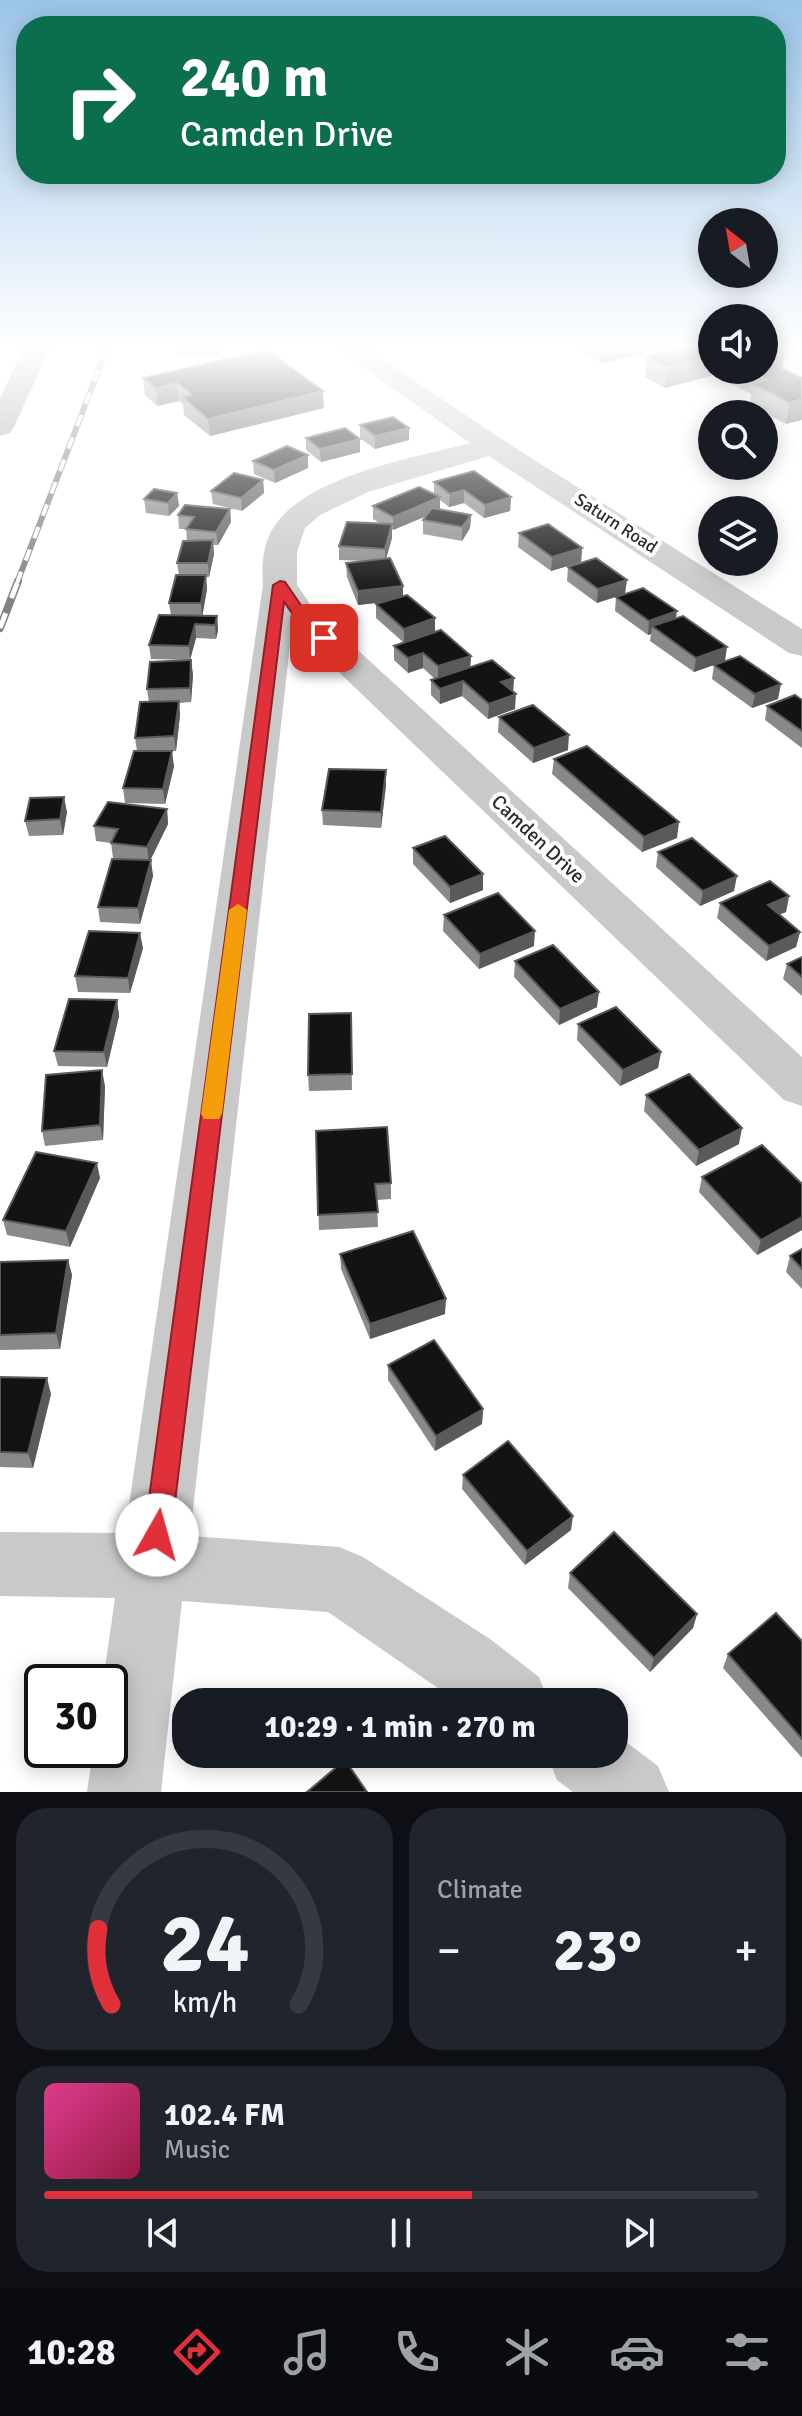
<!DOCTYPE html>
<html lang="en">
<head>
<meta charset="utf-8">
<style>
  body { margin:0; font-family:Signika,sans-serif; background:#20242c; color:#f1f3f6; height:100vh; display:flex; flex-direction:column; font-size:30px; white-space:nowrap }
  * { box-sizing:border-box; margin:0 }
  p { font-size:26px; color:#9ea1a6 }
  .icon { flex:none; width:44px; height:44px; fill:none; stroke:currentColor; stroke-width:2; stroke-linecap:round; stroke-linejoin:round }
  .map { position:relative; height:1792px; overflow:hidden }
  .panel { display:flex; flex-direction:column; gap:16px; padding:16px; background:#0d0f14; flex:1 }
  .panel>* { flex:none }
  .banner { position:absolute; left:16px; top:16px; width:770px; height:168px; border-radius:32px; box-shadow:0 4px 20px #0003; background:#0b6e4f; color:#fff; overflow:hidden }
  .needle { width:52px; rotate:329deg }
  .tools { position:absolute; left:698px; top:208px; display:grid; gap:16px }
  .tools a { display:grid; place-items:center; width:80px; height:80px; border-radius:50%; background:#171b24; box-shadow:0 4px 20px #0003; font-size:40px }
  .speed { position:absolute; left:24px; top:1664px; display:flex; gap:16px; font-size:40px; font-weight:700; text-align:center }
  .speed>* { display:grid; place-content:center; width:104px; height:104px; border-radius:50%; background:#171b24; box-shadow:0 4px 20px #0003; line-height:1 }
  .speed .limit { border:4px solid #111; border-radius:12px; background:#fff; color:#111 }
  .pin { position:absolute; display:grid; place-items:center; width:68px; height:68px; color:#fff; margin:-34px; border-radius:16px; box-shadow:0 4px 12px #0006 }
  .me { position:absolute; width:88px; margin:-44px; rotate:7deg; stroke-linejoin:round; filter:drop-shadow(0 0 6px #0008) }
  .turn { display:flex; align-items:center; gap:28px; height:168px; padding:0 32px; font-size:36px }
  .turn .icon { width:104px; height:104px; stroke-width:2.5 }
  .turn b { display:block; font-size:56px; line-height:68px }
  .big { font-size:60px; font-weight:700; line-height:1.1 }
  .panel .card { flex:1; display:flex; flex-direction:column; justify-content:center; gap:12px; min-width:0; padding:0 28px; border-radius:32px; background:#20242c }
  .panel .dial { align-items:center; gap:0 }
  .dial svg { height:208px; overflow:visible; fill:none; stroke:#363941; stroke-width:7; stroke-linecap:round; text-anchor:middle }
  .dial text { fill:#f1f3f6; stroke:none }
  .song { display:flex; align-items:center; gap:24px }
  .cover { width:96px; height:96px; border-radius:12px; background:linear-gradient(135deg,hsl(330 70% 55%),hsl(340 70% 35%)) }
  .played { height:8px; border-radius:4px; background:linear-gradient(90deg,#e0313b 60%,#363941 60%) }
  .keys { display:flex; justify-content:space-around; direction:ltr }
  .heat { display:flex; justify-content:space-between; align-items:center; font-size:44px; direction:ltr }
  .panel .tiles { flex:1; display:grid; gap:16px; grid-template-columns:1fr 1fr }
  .card:last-child { grid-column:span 2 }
  .trip { position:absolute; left:172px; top:1688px; width:456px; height:80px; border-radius:32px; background:#171b24; box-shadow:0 4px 20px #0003; font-weight:700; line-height:80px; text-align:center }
  .tabs { display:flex; height:128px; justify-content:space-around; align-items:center; background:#090b0e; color:#9ea1a6 }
  .tabs .icon { width:56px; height:56px }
  .tabs .active { color:#e0313b }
  .tabs b { font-size:36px; color:#f1f3f6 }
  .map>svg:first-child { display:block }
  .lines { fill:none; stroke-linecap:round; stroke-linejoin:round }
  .minor { fill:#c9c9c9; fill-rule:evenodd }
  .major { fill:#a4a4a4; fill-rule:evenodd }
  .rail-far1-casing { stroke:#818181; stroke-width:6 }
  .rail-casing { stroke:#818181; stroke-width:8 }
  .rail-far1 { stroke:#fff; stroke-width:4; stroke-dasharray:12; stroke-linecap:butt }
  .rail { stroke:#fff; stroke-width:5; stroke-dasharray:16; stroke-linecap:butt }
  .wall { fill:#898989 }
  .shaded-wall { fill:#5a5a5a }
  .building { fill:#131313; stroke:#5a5a5a; stroke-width:2 }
  .route { fill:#e0313b; stroke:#922026; stroke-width:2 }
  .slow { fill:#f59e0b }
  .labels { text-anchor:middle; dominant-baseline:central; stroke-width:8; stroke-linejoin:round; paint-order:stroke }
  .far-street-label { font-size:18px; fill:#2c2c2c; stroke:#fff }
  .street-label { font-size:20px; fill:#2c2c2c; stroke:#fff }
</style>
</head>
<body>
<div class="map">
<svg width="802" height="1792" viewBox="0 0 802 1792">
  <rect width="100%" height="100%" fill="#fff"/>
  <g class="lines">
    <g class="minor">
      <path d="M336 348H366L503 440 802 629V656L789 653 489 456 368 492 320 515 305 528 297 552V585L314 610 802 1057V1106L784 1100 292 627 190 1536 339 1547 363 1557 490 1639 539 1677 549 1702H458L328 1612 182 1601 161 1792H87L93 1750H110V1682H103L115 1598 0 1596V1532L125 1533 263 585C262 569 262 552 269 536 296 476 412 459 470 443Z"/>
      <path d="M614 1733 658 1766 669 1792H573L557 1780 547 1754H614Z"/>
    </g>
    <path class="major" d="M24 348H50L14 427 10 433 0 436V398Z"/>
    <defs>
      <path id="rail-far1" d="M17 583 107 348"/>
      <path id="rail" d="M0 628 18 581"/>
    </defs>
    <use href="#rail-far1" class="rail-far1-casing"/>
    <use href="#rail" class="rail-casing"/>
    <use href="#rail-far1" class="rail-far1"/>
    <use href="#rail" class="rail"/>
  </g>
  <g class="wall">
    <path d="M177 348H221L220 356 178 357Z"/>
    <path d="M576 348H662L603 363Z"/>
    <path d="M647 356 712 370H764L782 368 802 378 786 424 750 405 751 394 714 375 665 388 645 377Z"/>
    <path d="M143 378 324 408 210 436 184 415 183 404 179 401 157 406 145 395Z"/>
    <path d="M360 425 409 428V440L375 449 360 438Z"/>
    <path d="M306 438 360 439V452L321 462 306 450Z"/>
    <path d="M308 455V468L275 483 254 474 253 461Z"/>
    <path d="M263 480 264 493 242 511 213 504 211 491Z"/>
    <path d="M434 482 511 497 510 511 484 518 464 503 449 507 440 500V510L471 515 470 528 462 541 423 534V520L427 516 393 530 392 529V538L386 559 403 596 435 632 471 656 470 667 514 678 513 691 515 709 488 719 462 696 440 704 431 695V680L435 679 423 668 408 673 394 660V646L403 642 376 618V604L383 602 358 605 347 577 346 563 366 561 339 560V546L381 524 373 519V506L434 494Z"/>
    <path d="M177 493 179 506 169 516 146 513 144 499Z"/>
    <path d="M230 509 231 522 218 545H213L214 554 209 577H206L207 589 202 616H217L218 630 216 639 196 638 190 660 151 659 149 645 171 615 169 603 179 575 177 563 187 540 186 529H179L178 515Z"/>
    <path d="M519 533 582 548 581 562 551 571 518 547Z"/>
    <path d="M568 567 627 580 597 603 567 581Z"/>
    <path d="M616 597 676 618 725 661 778 699 752 708 712 679 714 665 694 672 650 641 651 634 648 635 615 611Z"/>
    <path d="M191 660 193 675 191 702 179 703 180 715 176 751H169L174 766 165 804 125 803 123 788 137 751 135 738 149 702 147 689Z"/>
    <path d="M802 700V748L765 720 767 706Z"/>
    <path d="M499 717 568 750 533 763 498 732Z"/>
    <path d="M554 759 677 838 642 852 552 774Z"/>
    <path d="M386 785 381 828 323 825 322 810Z"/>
    <path d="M167 809 168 824 150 860 153 876 140 924 100 922 98 907 126 860 113 858 111 843 96 841 94 826Z"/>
    <path d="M67 812 63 835 29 836 25 821Z"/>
    <path d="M413 848 483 890 450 903 413 864Z"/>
    <path d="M658 852 734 891 700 906 656 867Z"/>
    <path d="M789 896 786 912 779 914 800 932 796 947 766 961 717 918 720 903Z"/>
    <path d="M444 915 534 946 479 969 443 931Z"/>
    <path d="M143 948 130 993 78 992 75 976Z"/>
    <path d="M802 957V996L783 979 787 964Z"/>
    <path d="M515 961 597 1007 559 1025 514 977Z"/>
    <path d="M117 1000 119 1016 107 1067 58 1066 54 1051Z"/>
    <path d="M351 1013 352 1090 309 1091 308 1075Z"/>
    <path d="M578 1024 661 1052 658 1068 620 1086 577 1040Z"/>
    <path d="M105 1086 103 1140 45 1146 42 1131Z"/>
    <path d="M646 1095 739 1144 696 1166 644 1111Z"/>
    <path d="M316 1131 391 1183V1199L377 1200 378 1227 319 1230Z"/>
    <path d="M702 1177 802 1184V1230L757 1255 699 1192Z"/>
    <path d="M100 1178 70 1247 7 1235 3 1220Z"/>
    <path d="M802 1249V1289L786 1272 790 1256Z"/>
    <path d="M340 1254 445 1314 370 1339 341 1269Z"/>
    <path d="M68 1260 72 1275 60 1349 0 1350V1262Z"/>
    <path d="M388 1365 483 1409 482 1424 435 1451 388 1380Z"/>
    <path d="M0 1377 51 1394 33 1468 0 1467Z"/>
    <path d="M463 1475 571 1530 525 1565 462 1489Z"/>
    <path d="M570 1573 697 1614 693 1628 650 1672 568 1588Z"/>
    <path d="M802 1641V1758L723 1668 728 1654Z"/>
  </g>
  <g class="shaded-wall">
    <path d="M605 348H662L603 363Z"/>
    <path d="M785 348 782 369 764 370V354Z"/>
    <path d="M712 355V370H715L714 375 665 388 668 367Z"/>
    <path d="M177 383 179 401 157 406 156 388Z"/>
    <path d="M323 391 324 408 210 436 208 419Z"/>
    <path d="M802 399V420L786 424 789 403Z"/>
    <path d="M409 428V440L375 449V436Z"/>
    <path d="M360 439V452L321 462 320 449Z"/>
    <path d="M308 455V468L275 483 274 470Z"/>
    <path d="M263 480 264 493 242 511 241 498Z"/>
    <path d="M464 490V503L449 507 450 494Z"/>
    <path d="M177 493 179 506 169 516 168 503Z"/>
    <path d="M440 497V510L393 530V517Z"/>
    <path d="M511 497 510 511 484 518 485 505Z"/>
    <path d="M230 509 231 522 218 545 216 532Z"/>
    <path d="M471 515 470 528 462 541V527Z"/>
    <path d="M392 524V538L385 562V549Z"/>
    <path d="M213 540 214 554 209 577 208 563Z"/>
    <path d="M582 548 581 562 551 571 552 557Z"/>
    <path d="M206 575 207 589 202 618 201 603Z"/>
    <path d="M627 580 625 594 597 603 598 589Z"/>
    <path d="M403 586V600L358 605V591Z"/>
    <path d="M677 611 675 625 652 626 651 634 648 635 649 621Z"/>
    <path d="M217 616 218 630 216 639 215 625Z"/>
    <path d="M435 618V633L404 643V629Z"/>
    <path d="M195 624 196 638 190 660 189 646Z"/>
    <path d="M727 647 725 661 694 672 696 658Z"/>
    <path d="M423 653V668L408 673V658Z"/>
    <path d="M471 656 470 670 438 681V666Z"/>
    <path d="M191 660 193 675 191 702 190 688Z"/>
    <path d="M514 678 513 692 501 682Z"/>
    <path d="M463 681 462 696 440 704V689Z"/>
    <path d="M781 684 778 699 752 708 755 694Z"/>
    <path d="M516 694 515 709 488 719 489 704Z"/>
    <path d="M179 701 180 715 176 751 174 736Z"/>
    <path d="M569 735 568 750 533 763 534 748Z"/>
    <path d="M172 751 174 766 165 804 163 789Z"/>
    <path d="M386 770V785L381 828V812Z"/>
    <path d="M64 797 67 812 63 835 60 819Z"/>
    <path d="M167 809 168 824 149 863 147 847Z"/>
    <path d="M679 822 677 838 642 852 644 837Z"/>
    <path d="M151 860 153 876 140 924 138 908Z"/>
    <path d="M483 874V890L450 903V887Z"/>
    <path d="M737 876 734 891 700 906 703 891Z"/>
    <path d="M789 896 786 912 765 921 768 905Z"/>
    <path d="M535 931 534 946 479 969 480 954Z"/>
    <path d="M800 932 796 947 766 961 769 946Z"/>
    <path d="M140 933 143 948 130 993 128 978Z"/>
    <path d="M599 992 597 1007 559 1025 560 1009Z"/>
    <path d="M117 1000 119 1016 107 1067 104 1052Z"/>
    <path d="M661 1052 658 1068 620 1086 623 1070Z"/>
    <path d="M102 1070 105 1086 103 1140 100 1125Z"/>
    <path d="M742 1128 739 1144 696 1166 699 1150Z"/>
    <path d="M97 1163 100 1178 70 1247 66 1231Z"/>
    <path d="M802 1217V1230L757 1255 761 1240Z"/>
    <path d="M68 1260 72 1275 60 1349 56 1333Z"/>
    <path d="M446 1299 445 1314 370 1339V1324Z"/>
    <path d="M47 1378 51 1394 33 1468 28 1453Z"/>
    <path d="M483 1409 482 1424 435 1451 436 1436Z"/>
    <path d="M573 1516 571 1530 525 1565 527 1551Z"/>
    <path d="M697 1614 693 1628 650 1672 654 1658Z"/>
  </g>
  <g class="building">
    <path d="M679 348H712V355L668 367 647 356Z"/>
    <path d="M764 348H785L764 354Z"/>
    <path d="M267 350 323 391 208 419 182 397 192 395 177 383 156 388 143 378Z"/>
    <path d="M764 359 802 378V399L789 403 753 384 768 380 748 370H764Z"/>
    <path d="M393 417 409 428 375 436 360 425Z"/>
    <path d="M345 428 360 439 320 449 306 438Z"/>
    <path d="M287 446 308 455 274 470 253 461Z"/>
    <path d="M474 471 511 497 485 505 464 490 450 494 434 482Z"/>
    <path d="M234 473 263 480 241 498 211 491Z"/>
    <path d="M419 487 440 497 393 517 373 506Z"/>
    <path d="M154 489 177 493 168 503 144 499Z"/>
    <path d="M185 505 230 509 216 532 186 529 194 517 178 515Z"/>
    <path d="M432 508 471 515 462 527 423 520Z"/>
    <path d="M347 522 392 524 385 549 339 546Z"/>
    <path d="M548 524 582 548 552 557 519 533Z"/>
    <path d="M213 540 208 563H177L183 541Z"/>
    <path d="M390 558 403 586 358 591 346 563Z"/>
    <path d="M596 558 627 580 598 589 568 567Z"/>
    <path d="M176 575H206L201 603H169Z"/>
    <path d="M643 588 677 611 649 621 616 597Z"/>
    <path d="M407 595 435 618 404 629 376 604Z"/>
    <path d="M159 615 217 616 215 625 195 624 189 646 149 645Z"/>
    <path d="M683 616 727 647 696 658 652 626Z"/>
    <path d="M441 630 471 656 438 666 423 653 408 658 394 646Z"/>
    <path d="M740 656 781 684 755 694 714 665Z"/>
    <path d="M191 660 190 688 147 689 150 662Z"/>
    <path d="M492 660 514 678 501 682 516 694 489 704 463 681 440 689 431 680Z"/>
    <path d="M795 695 802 700V731L767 706Z"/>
    <path d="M179 701 174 736 135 738 140 702Z"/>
    <path d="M533 705 569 735 534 748 499 717Z"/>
    <path d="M587 746 679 822 644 837 554 759Z"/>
    <path d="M134 751H172L163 789 123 788Z"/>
    <path d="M329 769 386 770 381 812 322 810Z"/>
    <path d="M64 797 60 819 25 821 30 798Z"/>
    <path d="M108 802 167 809 147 847 111 843 118 829 94 826Z"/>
    <path d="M445 836 483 874 450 887 413 848Z"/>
    <path d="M692 838 737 876 703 891 658 852Z"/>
    <path d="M112 859 151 860 138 908 98 907Z"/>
    <path d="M770 881 789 896 768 905 800 932 769 946 720 903Z"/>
    <path d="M498 893 535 931 480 954 444 915Z"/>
    <path d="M89 931 140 933 128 978 75 976Z"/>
    <path d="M553 945 599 992 560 1009 515 961Z"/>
    <path d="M802 957V977L787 964Z"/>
    <path d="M69 999 117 1000 104 1052 54 1051Z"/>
    <path d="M616 1007 661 1052 623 1070 578 1024Z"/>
    <path d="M351 1013 352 1074 308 1075 309 1014Z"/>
    <path d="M102 1070 100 1125 42 1131 46 1075Z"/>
    <path d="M689 1074 742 1128 699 1150 646 1095Z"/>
    <path d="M387 1127 391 1183 375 1184 378 1212 318 1215 316 1131Z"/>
    <path d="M762 1145 802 1184V1217L761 1240 702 1177Z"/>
    <path d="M36 1152 97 1163 66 1231 3 1220Z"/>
    <path d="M413 1231 446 1299 370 1324 340 1254Z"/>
    <path d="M802 1249V1269L790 1256Z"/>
    <path d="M68 1260 56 1333 0 1335V1262Z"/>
    <path d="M434 1340 483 1409 436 1436 388 1365Z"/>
    <path d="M0 1377 47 1378 28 1453 0 1452Z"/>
    <path d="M508 1441 573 1516 527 1551 463 1475Z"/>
    <path d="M614 1532 697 1614 654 1658 570 1573Z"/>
    <path d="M776 1613 802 1641V1739L728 1654Z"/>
    <path d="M345 1760 367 1792H307Z"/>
  </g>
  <linearGradient id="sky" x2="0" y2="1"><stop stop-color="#9ac4e8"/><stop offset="0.58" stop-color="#fff"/><stop offset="1" stop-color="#fff" stop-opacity="0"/></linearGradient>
  <rect width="802" height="599" fill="url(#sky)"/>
  <path class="route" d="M280 581 285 582 307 614 332 638 324 643C307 636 295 617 284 602L171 1535 167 1544 157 1548 148 1544 144 1535 273 585Z"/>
  <path class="slow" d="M238 904 247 910 222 1114 219 1119H204L201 1114 229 910Z"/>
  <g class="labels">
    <g class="far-street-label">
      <text transform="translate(616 523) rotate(33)">Saturn Road</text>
    </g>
    <g class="street-label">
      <text transform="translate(538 839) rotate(43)">Camden Drive</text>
    </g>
  </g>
</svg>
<div class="tools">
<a><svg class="needle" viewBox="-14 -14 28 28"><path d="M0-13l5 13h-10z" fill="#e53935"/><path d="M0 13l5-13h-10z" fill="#9ea1a6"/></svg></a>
<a><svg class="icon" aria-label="sound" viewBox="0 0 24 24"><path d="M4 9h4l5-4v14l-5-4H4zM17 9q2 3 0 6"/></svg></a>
<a><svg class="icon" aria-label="search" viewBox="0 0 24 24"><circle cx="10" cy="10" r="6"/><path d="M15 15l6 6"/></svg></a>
<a><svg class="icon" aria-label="layers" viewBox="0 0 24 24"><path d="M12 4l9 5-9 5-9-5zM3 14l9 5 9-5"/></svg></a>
</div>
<div class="speed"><div class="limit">30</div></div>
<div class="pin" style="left:324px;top:638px;background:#d93025"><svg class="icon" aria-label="arrive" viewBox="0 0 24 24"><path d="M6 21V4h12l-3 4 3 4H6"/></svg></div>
<svg class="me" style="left:157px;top:1535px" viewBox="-20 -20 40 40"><circle r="19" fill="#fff"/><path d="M0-13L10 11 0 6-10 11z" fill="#e0313b"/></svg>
<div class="trip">10:29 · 1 min · 270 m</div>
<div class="banner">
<div class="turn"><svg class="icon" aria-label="right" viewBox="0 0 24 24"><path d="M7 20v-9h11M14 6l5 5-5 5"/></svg><div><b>240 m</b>Camden Drive</div></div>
</div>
</div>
<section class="panel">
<div class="tiles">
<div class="card dial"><svg viewBox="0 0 100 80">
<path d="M14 69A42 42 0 1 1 86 69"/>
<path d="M14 69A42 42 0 0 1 9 40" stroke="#e0313b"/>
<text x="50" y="56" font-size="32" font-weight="700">24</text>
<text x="50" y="72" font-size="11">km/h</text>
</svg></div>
<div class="card"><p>Climate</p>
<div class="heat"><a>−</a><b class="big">23°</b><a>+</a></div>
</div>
<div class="card">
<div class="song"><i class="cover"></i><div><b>102.4 FM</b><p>Music</p></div></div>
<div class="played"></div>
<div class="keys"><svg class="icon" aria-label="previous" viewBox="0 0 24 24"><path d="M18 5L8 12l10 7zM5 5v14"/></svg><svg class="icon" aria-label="pause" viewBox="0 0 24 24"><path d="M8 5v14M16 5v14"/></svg><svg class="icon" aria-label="next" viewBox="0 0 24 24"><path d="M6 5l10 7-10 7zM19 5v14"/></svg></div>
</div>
</div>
</section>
<nav class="tabs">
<b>10:28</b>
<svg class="icon active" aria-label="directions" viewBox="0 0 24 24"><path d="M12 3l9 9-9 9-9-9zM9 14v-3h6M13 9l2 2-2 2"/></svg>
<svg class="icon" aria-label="music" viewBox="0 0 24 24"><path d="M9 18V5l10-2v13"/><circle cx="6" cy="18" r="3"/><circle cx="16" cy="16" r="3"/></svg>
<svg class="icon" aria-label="phone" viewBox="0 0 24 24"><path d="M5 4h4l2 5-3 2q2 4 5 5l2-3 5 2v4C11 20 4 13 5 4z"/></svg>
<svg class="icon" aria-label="climate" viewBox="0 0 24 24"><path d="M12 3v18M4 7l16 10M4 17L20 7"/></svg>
<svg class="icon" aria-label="car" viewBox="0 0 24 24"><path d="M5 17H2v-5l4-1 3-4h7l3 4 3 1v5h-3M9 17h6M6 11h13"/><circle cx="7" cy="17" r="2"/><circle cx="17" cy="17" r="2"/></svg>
<svg class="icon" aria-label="filters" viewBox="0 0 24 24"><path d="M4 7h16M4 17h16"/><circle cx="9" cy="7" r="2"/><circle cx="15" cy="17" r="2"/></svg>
</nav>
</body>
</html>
